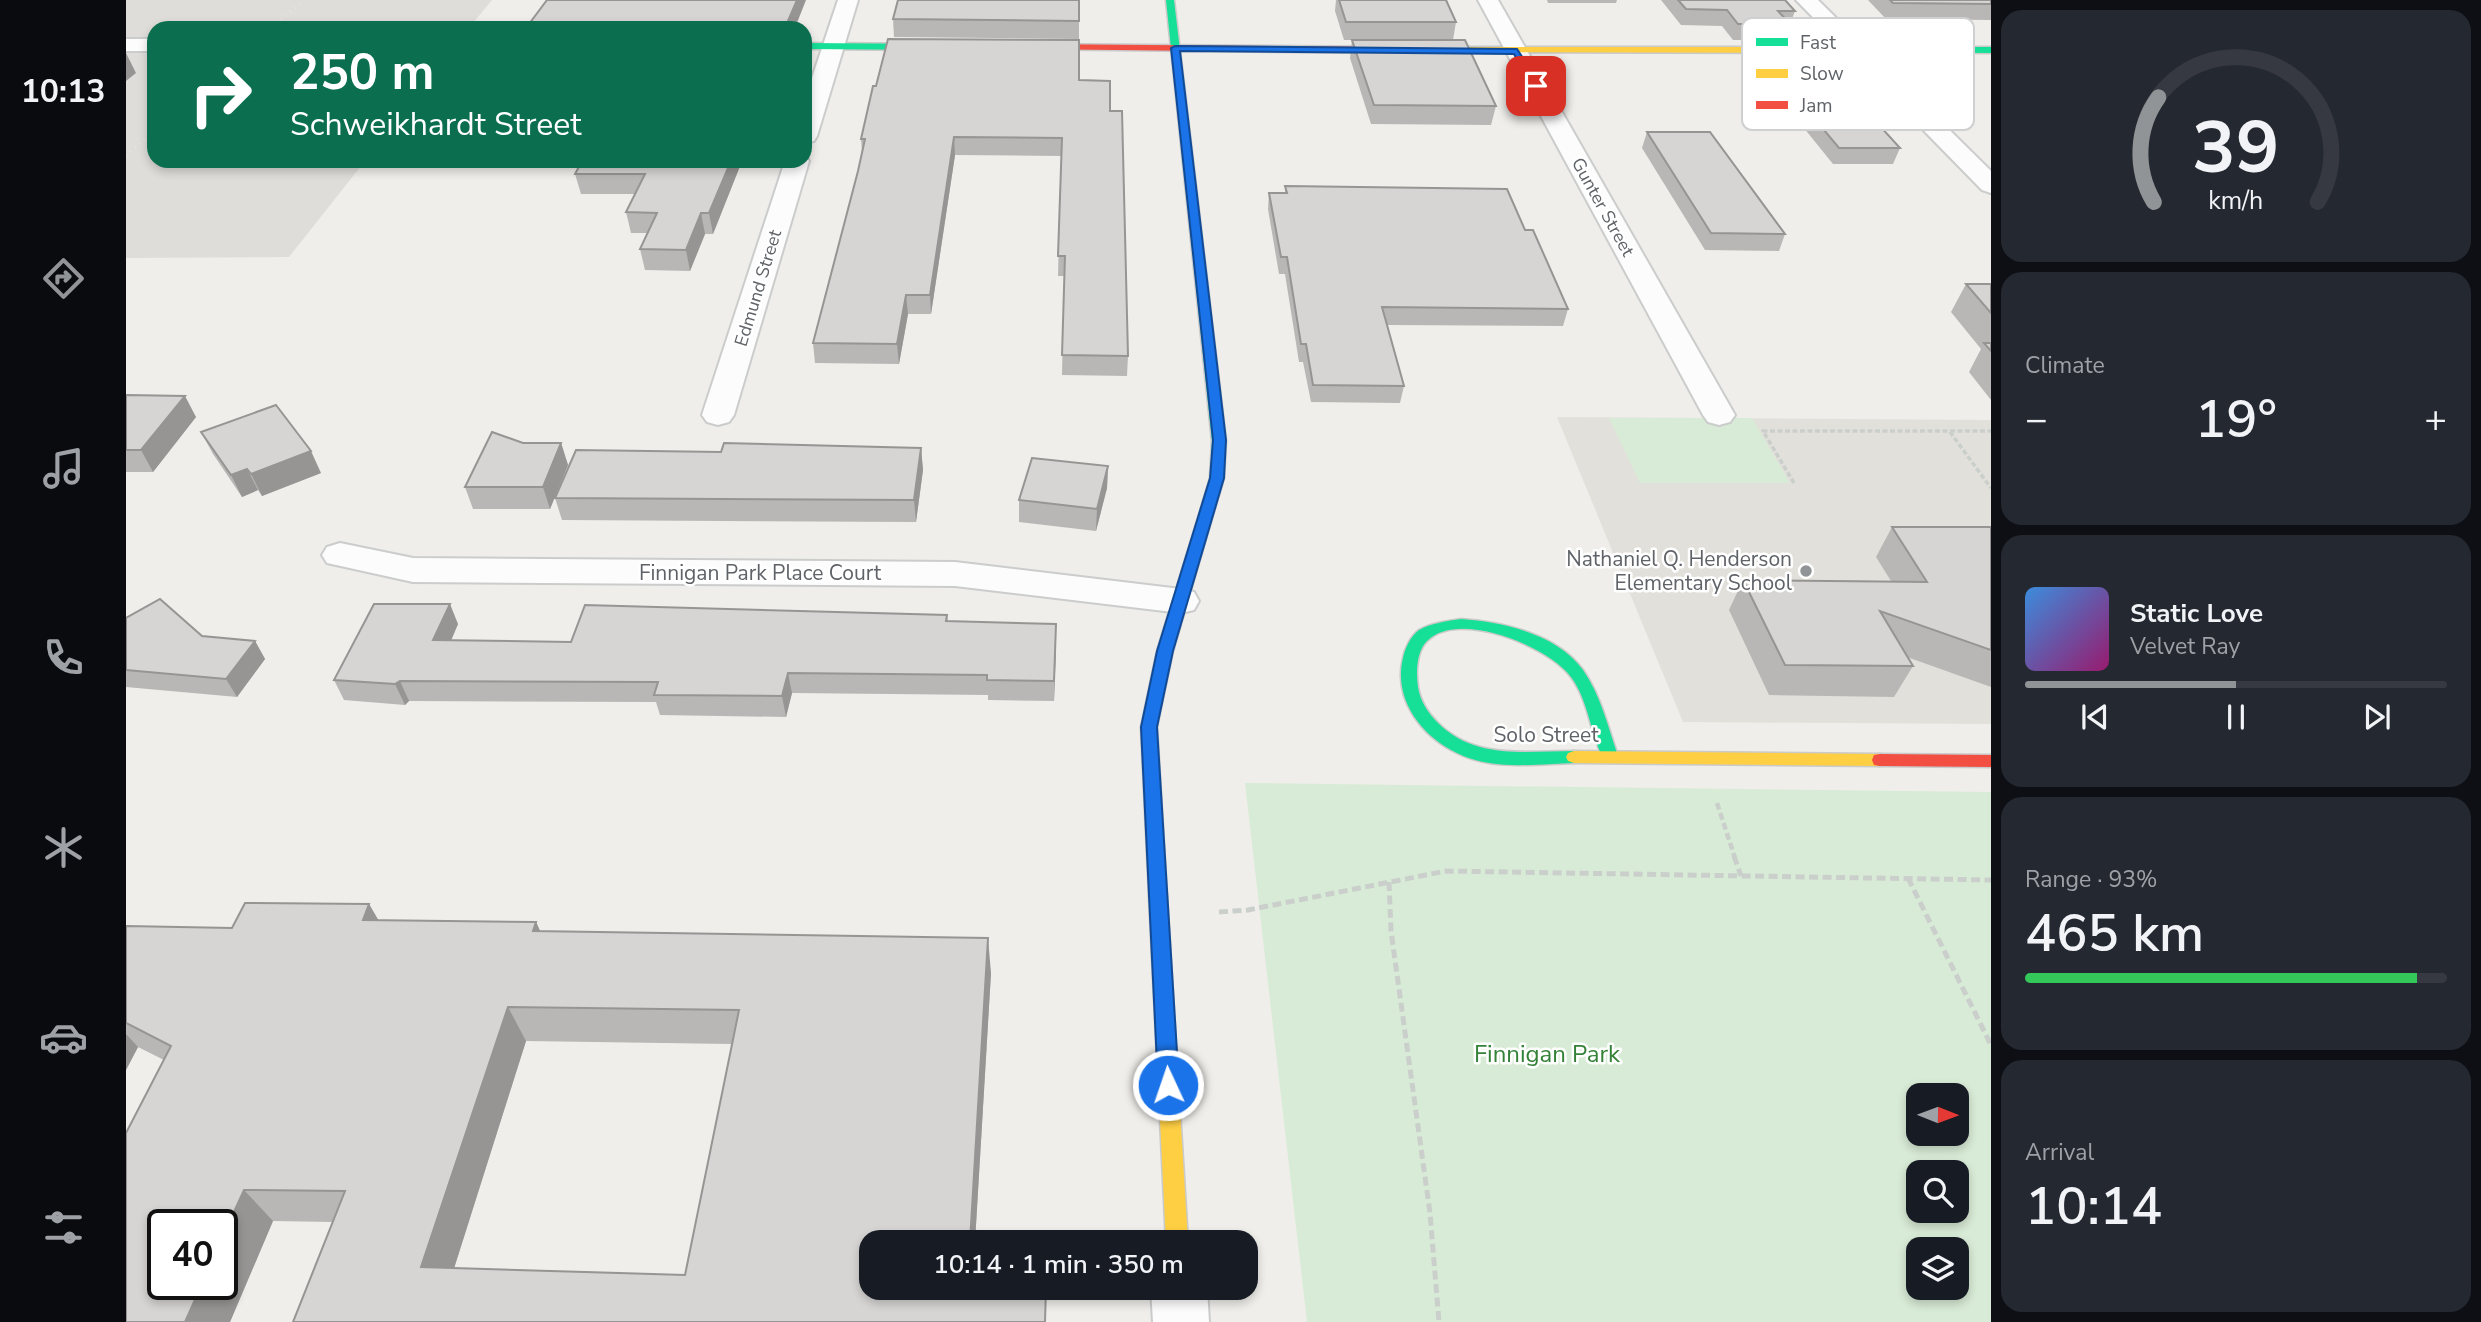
<!DOCTYPE html>
<html lang="en">
<head>
<meta charset="utf-8">
<style>
  body { margin:0; font-family:"Nunito Sans",sans-serif; background:#242831; color:#f1f3f6; height:100vh; display:flex; flex-direction:column; font-size:26px; white-space:nowrap }
  * { box-sizing:border-box; margin:0 }
  p { font-size:23px; color:#9ea1a6 }
  .icon { flex:none; width:38px; height:38px; fill:none; stroke:currentColor; stroke-width:2; stroke-linecap:round; stroke-linejoin:round }
  .map { position:relative; flex:1; overflow:hidden }
  .panel { display:flex; flex-direction:column; gap:10px; padding:10px; background:#0d0f14; width:490px }
  .panel>* { flex:none }
  .guide { position:absolute; left:21px; top:21px; width:665px; height:147px; border-radius:21px; box-shadow:0 4px 10px #0003; background:#0b6e4f; color:#fff; overflow:hidden }
  .needle { width:46px; rotate:91deg }
  .tools { position:absolute; left:1780px; top:1083px; display:grid; gap:14px }
  .tools a { display:grid; place-items:center; width:63px; height:63px; border-radius:14px; background:#171b24; box-shadow:0 4px 10px #0003; font-size:35px }
  .speed { position:absolute; left:21px; top:1209px; display:flex; gap:14px; font-size:35px; font-weight:700; text-align:center }
  .speed>* { display:grid; place-content:center; width:91px; height:91px; border-radius:50%; background:#171b24; box-shadow:0 4px 10px #0003; line-height:1 }
  .speed .limit { border:4px solid #111; border-radius:10px; background:#fff; color:#111 }
  .pin { position:absolute; display:grid; place-items:center; width:60px; height:60px; color:#fff; margin:-30px; border-radius:14px; box-shadow:0 4px 10px #0006 }
  .me { position:absolute; width:77px; margin:-38px; rotate:357deg; stroke-linejoin:round; filter:drop-shadow(0 0 5px #0008) }
  .turn { display:flex; align-items:center; gap:24px; height:147px; padding:0 28px; font-size:32px }
  .turn .icon { width:91px; height:91px; stroke-width:2.5 }
  .turn b { display:block; font-size:49px; line-height:60px }
  .big { font-size:52px; font-weight:600; line-height:1.1 }
  .panel .tile { flex:1; display:flex; flex-direction:column; justify-content:center; gap:10px; min-width:0; padding:0 24px; border-radius:21px; background:#242831 }
  .panel .dial { align-items:center; gap:0 }
  .dial svg { height:182px; overflow:visible; fill:none; stroke:#363941; stroke-width:7; stroke-linecap:round; text-anchor:middle }
  .dial text { fill:#f1f3f6; stroke:none }
  .song { display:flex; align-items:center; gap:21px }
  .cover { width:84px; height:84px; border-radius:10px; background:linear-gradient(135deg,hsl(210 70% 55%),hsl(320 70% 35%)) }
  .played { height:7px; border-radius:4px; background:linear-gradient(90deg,#919496 50%,#363941 50%) }
  .keys { display:flex; justify-content:space-around; direction:ltr }
  .heat { display:flex; justify-content:space-between; align-items:center; font-size:38px; direction:ltr }
  .charge { height:10px; border-radius:5px; background:linear-gradient(90deg,#34c759 93%,#363941 0) }
  .trip { position:absolute; left:733px; top:1230px; width:399px; height:70px; border-radius:21px; background:#171b24; box-shadow:0 4px 10px #0003; font-weight:600; line-height:70px; text-align:center }
  main { display:flex; flex:1; min-height:0 }
  .dock { display:flex; flex-direction:column; width:126px; justify-content:space-around; align-items:center; background:#090b0e; color:#9ea1a6 }
  .dock .icon { width:49px; height:49px }
  .dock .selected { color:#919496 }
  .dock b { font-size:32px; color:#f1f3f6 }
  .map>svg:first-child { display:block }
  .industrial { fill:#dfddda }
  .education { fill:#e2e0da }
  .green { fill:#d8ebd6; fill-rule:evenodd }
  .lines { fill:none; stroke-linecap:round; stroke-linejoin:round }
  .street-casing { stroke:#cbcccc; stroke-width:4 }
  .fast-casing { stroke:#cacacb; stroke-width:3 }
  .slow-casing { stroke:#cacacb; stroke-width:3 }
  .jam-casing { stroke:#cacacb; stroke-width:3 }
  .path-far2 { stroke:#cacfcc; stroke-width:3.5; stroke-dasharray:5 2.5; stroke-linecap:butt }
  .path-far1 { stroke:#cacfcc; stroke-width:4.5; stroke-dasharray:7 3.5; stroke-linecap:butt }
  .path { stroke:#cacfcc; stroke-width:5; stroke-dasharray:9 4.5; stroke-linecap:butt }
  .street { fill:#fdfcfc; fill-rule:evenodd }
  .fast { fill:#16e098; fill-rule:evenodd }
  .slow { fill:#ffcf43; fill-rule:evenodd }
  .jam { fill:#f24e42; fill-rule:evenodd }
  .rail { stroke:#e4e4e4; stroke-width:3.5; stroke-dasharray:1 5; stroke-linecap:butt }
  .wall { fill:#b8b7b5; fill-rule:evenodd }
  .shaded-wall { fill:#969594 }
  .building { fill:#d6d5d3; stroke:#969594; stroke-width:2; fill-rule:evenodd }
  .route { fill:#1a73e8; stroke:#114b97; stroke-width:2 }
  .poi-dot { fill:#919496; stroke:#fff; stroke-width:2.5 }
  .labels { text-anchor:middle; dominant-baseline:central; stroke-width:5; stroke-linejoin:round; paint-order:stroke }
  .far-street-label { font-size:18px; fill:#5f6368; stroke:#fff }
  .poi-label { font-size:21px; fill:#5f6368; stroke:#fff; text-anchor:end }
  .street-label { font-size:21px; fill:#5f6368; stroke:#fff }
  .near-park-label { font-size:24px; fill:#348238; stroke:#fff }
  .key { fill:#fff; stroke:#cfd0d2; stroke-width:2 }
  .key-label { font-size:19px; fill:#5f6368 }
</style>
</head>
<body>
<main>
<nav class="dock">
<b>10:13</b>
<svg class="icon selected" aria-label="directions" viewBox="0 0 24 24"><path d="M12 3l9 9-9 9-9-9zM9 14v-3h6M13 9l2 2-2 2"/></svg>
<svg class="icon" aria-label="music" viewBox="0 0 24 24"><path d="M9 18V5l10-2v13"/><circle cx="6" cy="18" r="3"/><circle cx="16" cy="16" r="3"/></svg>
<svg class="icon" aria-label="phone" viewBox="0 0 24 24"><path d="M5 4h4l2 5-3 2q2 4 5 5l2-3 5 2v4C11 20 4 13 5 4z"/></svg>
<svg class="icon" aria-label="climate" viewBox="0 0 24 24"><path d="M12 3v18M4 7l16 10M4 17L20 7"/></svg>
<svg class="icon" aria-label="car" viewBox="0 0 24 24"><path d="M5 17H2v-5l4-1 3-4h7l3 4 3 1v5h-3M9 17h6M6 11h13"/><circle cx="7" cy="17" r="2"/><circle cx="17" cy="17" r="2"/></svg>
<svg class="icon" aria-label="filters" viewBox="0 0 24 24"><path d="M4 7h16M4 17h16"/><circle cx="9" cy="7" r="2"/><circle cx="15" cy="17" r="2"/></svg>
</nav>
<div class="map">
<svg width="1865" height="1322" viewBox="0 0 1865 1322">
  <rect width="100%" height="100%" fill="#efeeea"/>
  <path class="industrial" d="M0 0H366L343 28H28V161H239L163 257 0 258Z"/>
  <path class="education" d="M1431 417 1865 420V724L1557 722Z"/>
  <g class="green">
    <path d="M1483 418H1626L1664 483H1514Z"/>
    <path d="M1119 783 1865 792V1322H1181ZM1792 1096H1830V1134H1792ZM1792 1172H1830V1211H1792ZM1792 1250H1830V1288H1792Z"/>
  </g>
  <g class="lines">
    <defs>
      <g id="street">
        <path d="M712 0H732L691 136 688 141 679 143V99Z"/>
        <path d="M1352 0H1372L1609 415 1604 422 1593 425 1582 422 1577 415Z"/>
        <path d="M1670 0H1692L1865 171V193L1856 190Z"/>
        <rect x="0" y="39" width="28" height="12"/>
        <path d="M680 156 683 161 608 415 603 422 592 425 581 422 576 415 659 161H679Z"/>
        <path d="M214 543 287 558 829 562 1055 589 1068 592 1073 601 1068 610 1055 613 829 586 287 582 201 563 196 555 201 547Z"/>
        <path d="M1025 1288H1081L1083 1322H1027Z"/>
      </g>
      <g id="fast">
        <path d="M1040 0H1048L1100 441 1098 478 1089 508 1082 512 1075 508 1084 478 1086 441Z"/>
        <path d="M679 43 813 44 817 47 813 50 679 49Z"/>
        <path d="M1757 47H1865V53L1754 52 1753 50Z"/>
        <path d="M1335 619C1377 622 1431 634 1457 670 1475 696 1482 727 1492 756L1490 760H1478C1464 734 1463 701 1445 677 1422 646 1332 609 1301 641 1290 652 1290 673 1292 687 1294 701 1302 713 1312 723 1349 760 1400 751 1448 751L1454 753 1456 757 1454 761 1448 763C1409 764 1367 771 1331 753 1295 736 1267 699 1277 658 1279 648 1285 636 1293 630 1306 623 1321 621 1335 619Z"/>
      </g>
      <g id="slow">
        <path d="M1265 47H1757L1761 50 1757 53 1262 52 1261 50Z"/>
        <path d="M1448 751 1754 754 1760 755 1762 760 1760 765 1754 766 1448 763 1442 761 1440 757 1442 753Z"/>
        <path d="M1032 888 1038 891 1041 896 1062 1242H1040L1023 896 1026 891Z"/>
      </g>
      <g id="jam">
        <path d="M902 44 1265 47 1269 50 1265 53 899 49 898 47Z"/>
        <path d="M1082 504 1089 508 1047 651 1031 727 1041 896 1038 901 1032 904 1026 901 1023 896 1015 727 1031 651 1075 508Z"/>
        <path d="M1754 754 1865 755V767L1754 766 1748 765 1746 760 1748 755Z"/>
      </g>
    </defs>
    <use href="#street" class="street-casing"/>
    <use href="#fast" class="fast-casing"/>
    <use href="#slow" class="slow-casing"/>
    <use href="#jam" class="jam-casing"/>
    <g class="path-far2">
      <path d="M1824 432 1865 488"/>
      <path d="M1668 483 1637 431H1865"/>
    </g>
    <path class="path-far1" d="M1591 803 1609 858"/>
    <g class="path">
      <path d="M1608 856 1615 876"/>
      <path d="M1782 878 1865 1045"/>
      <path d="M1263 882 1265 931 1304 1213 1313 1322"/>
      <path d="M1093 912 1122 910 1320 871 1865 880"/>
    </g>
    <use href="#street" class="street"/>
    <use href="#fast" class="fast"/>
    <use href="#slow" class="slow"/>
    <use href="#jam" class="jam"/>
    <g class="rail">
      <path d="M146 28 177 0"/>
      <path d="M0 156 28 131"/>
    </g>
  </g>
  <g class="wall">
    <path d="M953 0V39L768 37 767 19Z"/>
    <path d="M1210 0H1320L1330 22 1327 40H1218L1209 11Z"/>
    <path d="M1421 0H1491L1490 3H1422Z"/>
    <path d="M1535 0H1659L1669 11 1658 40H1607L1596 26 1555 25Z"/>
    <path d="M1742 0H1865V20L1760 19Z"/>
    <path d="M1226 40 1370 106 1365 125 1245 124 1224 58Z"/>
    <path d="M1627 45 1774 148 1767 164H1707L1622 59Z"/>
    <path d="M953 80 984 111 1002 356 1001 376 936 375 938 276H932L935 156 829 155 805 314H782L773 364 689 363 687 343 732 171 736 151 735 139Z"/>
    <path d="M1521 132 1659 234 1653 251 1579 250 1516 148Z"/>
    <path d="M616 161 587 234H579L564 271 519 270 514 249 521 233H505L500 212 509 194H455L449 174Z"/>
    <path d="M1159 186 1399 230 1442 309 1437 326 1261 325 1278 386 1274 403 1185 402 1177 362H1173L1159 274H1153L1142 209 1143 193H1159Z"/>
    <path d="M1840 284H1865V400L1843 372 1855 349 1825 312Z"/>
    <path d="M0 395 70 417 27 472H0Z"/>
    <path d="M75 432 195 473 136 496 132 490 116 497 87 454Z"/>
    <path d="M397 443H435L442 465 424 509H347L339 487Z"/>
    <path d="M795 448 797 470 790 522 436 520 429 498 595 452Z"/>
    <path d="M982 466 981 488 970 531 893 522V500Z"/>
    <path d="M1766 527H1865V687L1781 657 1787 666 1768 697 1643 695 1603 610 1617 580 1765 581 1750 557Z"/>
    <path d="M821 615 822 621 930 645 928 701 862 700V695L666 693 660 717 534 715 530 702 283 701 279 705 218 700 208 680 332 624 325 641 445 642Z"/>
    <path d="M0 618 76 636 129 641 139 659 111 697 0 687Z"/>
    <path d="M243 904 252 920 410 922 414 931 865 973 849 1242H746V1288H920V1322H167L207 1222 147 1221 104 1322 38 1060 12 1047 0 1070V926L106 928ZM400 1041 606 1044 559 1275 328 1268Z"/>
  </g>
  <g class="shaded-wall">
    <path d="M671 0H680L669 28H659Z"/>
    <path d="M0 53 10 73 0 81Z"/>
    <path d="M828 137 829 155 805 314 804 295Z"/>
    <path d="M605 161H616L587 234 583 213Z"/>
    <path d="M575 213 579 234 564 271 560 250Z"/>
    <path d="M780 295 782 314 773 364 771 344Z"/>
    <path d="M59 396 70 417 27 472 15 450Z"/>
    <path d="M435 443 442 465 424 509 417 487Z"/>
    <path d="M795 448 797 470 790 522 788 500Z"/>
    <path d="M185 451 195 473 136 496 125 474Z"/>
    <path d="M982 466 981 488 970 531 971 509Z"/>
    <path d="M121 469 132 490 116 497 105 475Z"/>
    <path d="M324 604 332 624 316 661 307 640Z"/>
    <path d="M930 624V645L928 701V681Z"/>
    <path d="M129 641 139 659 111 697 100 679Z"/>
    <path d="M662 673 666 693 660 717 656 696Z"/>
    <path d="M274 681 283 701 279 705 269 684Z"/>
    <path d="M243 904 264 940 237 920Z"/>
    <path d="M410 922 426 957 407 931Z"/>
    <path d="M862 938 865 973 849 1242H844Z"/>
    <path d="M382 1007 400 1041 319 1297 295 1267Z"/>
    <path d="M0 1034 12 1047 0 1070Z"/>
    <path d="M118 1190 147 1221 104 1322H59L76 1284H96V1238Z"/>
    <path d="M920 1288V1322H919Z"/>
  </g>
  <g class="building">
    <path d="M421 0H671L659 28H400Z"/>
    <path d="M772 0H953V21L767 19Z"/>
    <path d="M1213 0H1320L1330 22H1220Z"/>
    <path d="M1552 0H1659L1669 11H1652L1664 24H1612L1601 10 1560 9Z"/>
    <path d="M1764 0H1865V4L1767 3Z"/>
    <path d="M762 39 953 40V80L984 81V111H996L1002 356 936 355 939 256H932L936 138 828 137 804 295H780L771 344 687 343 732 171 739 139H735L747 86H750Z"/>
    <path d="M1226 40H1339L1370 106 1248 105Z"/>
    <path d="M1627 45H1680L1774 148H1713Z"/>
    <path d="M1521 132H1584L1659 234 1585 233Z"/>
    <path d="M456 161H605L583 213H575L560 250 514 249 531 213 500 212 519 174H449Z"/>
    <path d="M1159 186 1381 189 1399 230H1407L1442 309 1256 307 1278 386 1187 385 1180 344H1175L1161 257H1155L1143 193H1161Z"/>
    <path d="M1840 284H1865V313Z"/>
    <path d="M1858 343H1865V351Z"/>
    <path d="M0 395 59 396 15 450H0Z"/>
    <path d="M150 405 185 451 125 474 121 469 105 475 75 432Z"/>
    <path d="M366 432 397 443H435L417 487H339Z"/>
    <path d="M598 443 795 448 788 500 429 498 450 450 595 452Z"/>
    <path d="M906 458 982 466 971 509 893 500Z"/>
    <path d="M1766 527H1865V650L1754 611 1787 666 1659 665 1617 580 1801 582Z"/>
    <path d="M34 599 76 636 129 641 100 679 0 670V618Z"/>
    <path d="M248 604H324L307 640 445 642 459 605 821 615 820 621 930 624 928 681 861 680V675L662 673 656 696 528 695 532 682 274 681 269 684 208 680Z"/>
    <path d="M119 903 243 904 237 920 410 922 407 931 862 938 844 1242H746V1288H920L919 1322H167L219 1191 118 1190 96 1238V1225H37V1284H76L59 1322H0V1133L45 1046 0 1023V926L106 928ZM382 1007 613 1010 559 1275 295 1267Z"/>
  </g>
  <path class="route" d="M1049 46 1391 49 1415 86 1407 88 1388 54 1054 51 1100 440 1098 478 1047 651 1031 727 1053 1085 1050 1092 1042 1095 1035 1092 1032 1085 1015 727 1031 651 1084 478 1087 440 1045 48Z"/>
  <circle class="poi-dot" cx="1680" cy="571" r="7"/>
  <g class="labels">
    <g class="far-street-label">
      <text transform="translate(1477 207) rotate(61)">Gunter Street</text>
      <text transform="translate(632 288) rotate(-73)">Edmund Street</text>
    </g>
    <g class="poi-label">
      <text x="1666" y="559">Nathaniel Q. Henderson<tspan x="1666" dy="24">Elementary School</tspan></text>
    </g>
    <g class="street-label">
      <text x="634" y="573">Finnigan Park Place Court</text>
      <text x="1420" y="735">Solo Street</text>
    </g>
    <g class="near-park-label">
      <text x="1421" y="1054">Finnigan Park</text>
    </g>
  </g>
  <rect x="1616" y="18" width="232" height="112" rx="10" class="key"/>
  <rect x="1630" y="38" width="32" height="8" fill="#16e098"/>
  <rect x="1630" y="69" width="32" height="9" fill="#ffcf43"/>
  <rect x="1630" y="101" width="32" height="8" fill="#f24e42"/>
  <g class="key-label">
    <text x="1674" y="49">Fast</text>
    <text x="1674" y="80">Slow</text>
    <text x="1674" y="112">Jam</text>
  </g>
</svg>
<div class="tools">
<a><svg class="needle" viewBox="-14 -14 28 28"><path d="M0-13l5 13h-10z" fill="#e53935"/><path d="M0 13l5-13h-10z" fill="#9ea1a6"/></svg></a>
<a><svg class="icon" aria-label="search" viewBox="0 0 24 24"><circle cx="10" cy="10" r="6"/><path d="M15 15l6 6"/></svg></a>
<a><svg class="icon" aria-label="layers" viewBox="0 0 24 24"><path d="M12 4l9 5-9 5-9-5zM3 14l9 5 9-5"/></svg></a>
</div>
<div class="speed"><div class="limit">40</div></div>
<div class="pin" style="left:1410px;top:86px;background:#d93025"><svg class="icon" aria-label="arrive" viewBox="0 0 24 24"><path d="M6 21V4h12l-3 4 3 4H6"/></svg></div>
<svg class="me" style="left:1042px;top:1085px" viewBox="-20 -20 40 40"><circle r="17" fill="#1a73e8" stroke="#fff" stroke-width="3"/><path d="M0-11L8 9 0 5-8 9z" fill="#fff"/></svg>
<div class="trip">10:14 · 1 min · 350 m</div>
<div class="guide">
<div class="turn"><svg class="icon" aria-label="right" viewBox="0 0 24 24"><path d="M7 20v-9h11M14 6l5 5-5 5"/></svg><div><b>250 m</b>Schweikhardt Street</div></div>
</div>
</div>
<section class="panel">
<div class="tile dial"><svg viewBox="0 0 100 80">
<path d="M14 69A42 42 0 1 1 86 69"/>
<path d="M14 69A42 42 0 0 1 16 23" stroke="#919496"/>
<text x="50" y="56" font-size="32" font-weight="700">39</text>
<text x="50" y="72" font-size="11">km/h</text>
</svg></div>
<div class="tile"><p>Climate</p>
<div class="heat"><a>−</a><b class="big">19°</b><a>+</a></div>
</div>
<div class="tile">
<div class="song"><i class="cover"></i><div><b>Static Love</b><p>Velvet Ray</p></div></div>
<div class="played"></div>
<div class="keys"><svg class="icon" aria-label="previous" viewBox="0 0 24 24"><path d="M18 5L8 12l10 7zM5 5v14"/></svg><svg class="icon" aria-label="pause" viewBox="0 0 24 24"><path d="M8 5v14M16 5v14"/></svg><svg class="icon" aria-label="next" viewBox="0 0 24 24"><path d="M6 5l10 7-10 7zM19 5v14"/></svg></div>
</div>
<div class="tile"><p>Range · 93%</p><b class="big">465 km</b><div class="charge"></div></div>
<div class="tile"><p>Arrival</p><b class="big">10:14</b></div>
</section>
</main>
</body>
</html>
